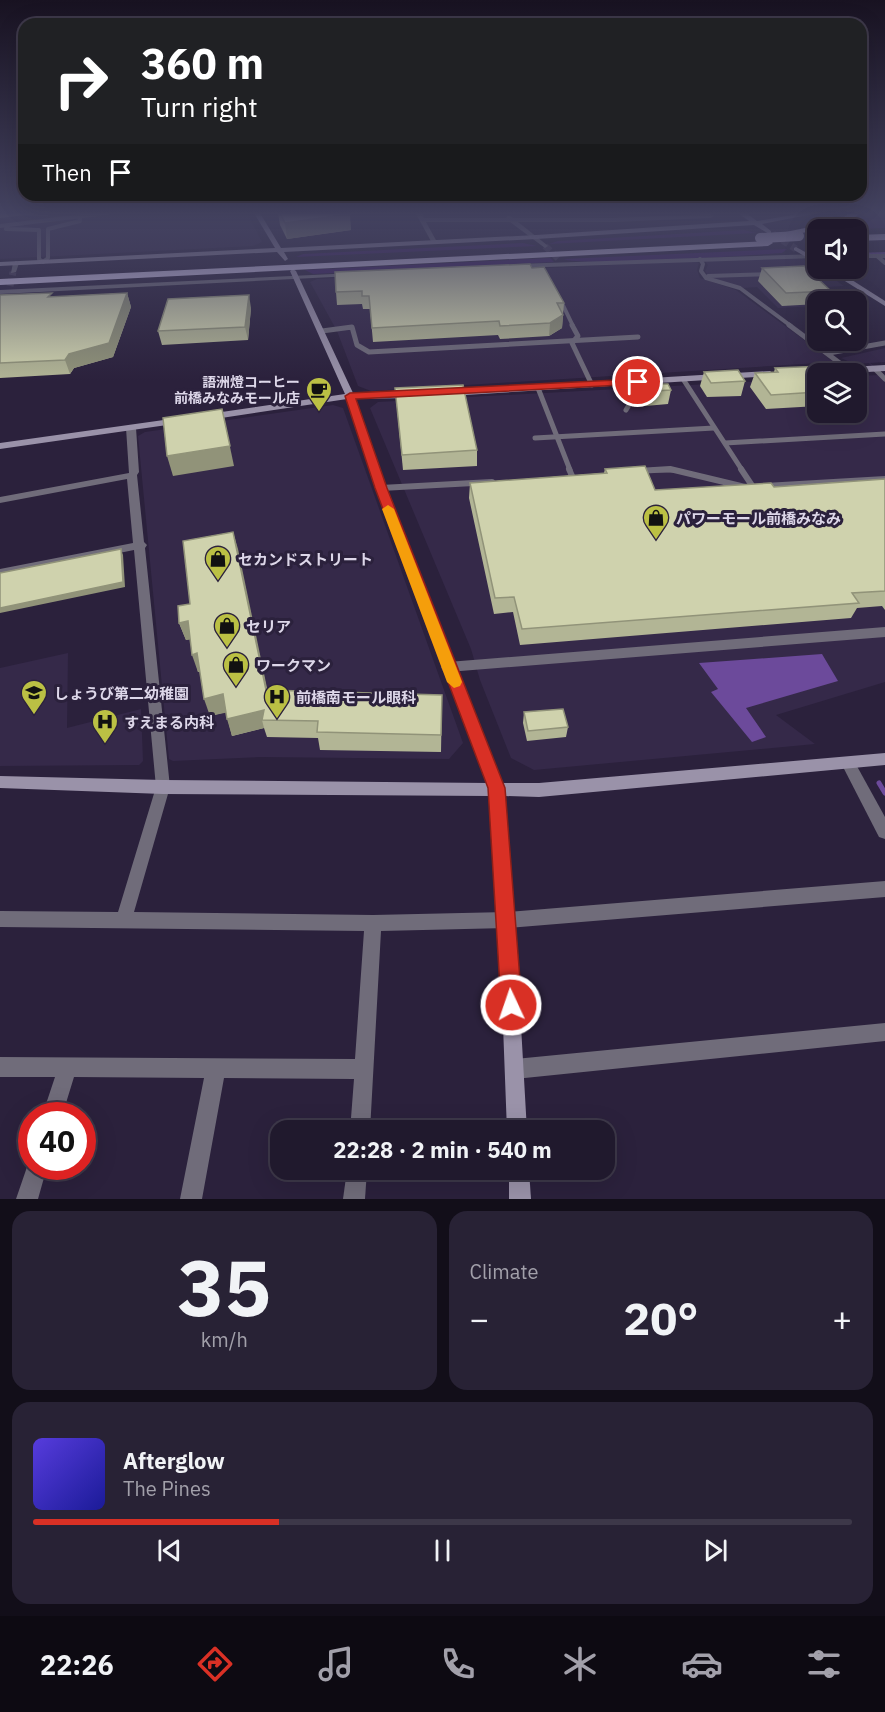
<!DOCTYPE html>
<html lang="en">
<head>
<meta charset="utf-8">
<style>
  body { margin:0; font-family:"IBM Plex Sans","Noto Sans JP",sans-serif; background:#282235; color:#f1f3f6; height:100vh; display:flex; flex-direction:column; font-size:22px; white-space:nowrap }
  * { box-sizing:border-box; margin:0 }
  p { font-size:20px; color:#a2a0aa }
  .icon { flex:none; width:33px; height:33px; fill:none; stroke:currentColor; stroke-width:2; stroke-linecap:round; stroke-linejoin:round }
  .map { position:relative; height:1199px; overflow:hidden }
  .details { display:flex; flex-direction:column; gap:12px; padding:12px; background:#120e19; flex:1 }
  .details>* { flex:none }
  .banner { position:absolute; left:18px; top:18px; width:849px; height:183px; border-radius:18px; box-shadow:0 6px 24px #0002,0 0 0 2px #3d3849; background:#202124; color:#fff; overflow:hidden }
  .controls { position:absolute; left:807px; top:219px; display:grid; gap:12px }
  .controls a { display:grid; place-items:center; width:60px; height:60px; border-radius:12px; background:#20192d; box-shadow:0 6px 24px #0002,0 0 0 2px #3d3849; font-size:30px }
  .speed { position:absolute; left:18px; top:1102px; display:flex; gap:12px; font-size:30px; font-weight:700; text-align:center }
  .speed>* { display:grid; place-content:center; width:78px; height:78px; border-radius:50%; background:#20192d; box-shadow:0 6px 24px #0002,0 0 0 2px #3d3849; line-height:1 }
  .speed .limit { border:9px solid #d22; background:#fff; color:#111 }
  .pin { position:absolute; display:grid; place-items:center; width:51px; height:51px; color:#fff; margin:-26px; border:3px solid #fff; border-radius:50%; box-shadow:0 2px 6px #0007 }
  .me { position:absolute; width:66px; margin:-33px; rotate:357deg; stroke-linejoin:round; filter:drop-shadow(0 0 4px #0008) }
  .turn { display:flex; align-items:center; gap:21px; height:126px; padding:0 24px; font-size:27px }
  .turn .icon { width:78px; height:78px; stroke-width:2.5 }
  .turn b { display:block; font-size:42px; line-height:51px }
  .then { display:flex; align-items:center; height:57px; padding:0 24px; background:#0003; gap:12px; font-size:22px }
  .big { font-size:45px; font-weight:700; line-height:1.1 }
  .details .widget { flex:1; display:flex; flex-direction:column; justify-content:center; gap:9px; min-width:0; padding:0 21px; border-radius:18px; background:#282235 }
  .details .dial { align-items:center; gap:0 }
  .dial b { font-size:78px; line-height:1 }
  .song { display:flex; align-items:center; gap:18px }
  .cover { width:72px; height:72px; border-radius:9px; background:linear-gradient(135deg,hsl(250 70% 55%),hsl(240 70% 35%)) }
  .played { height:6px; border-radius:3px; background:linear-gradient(90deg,#d93025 30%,#3d3849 30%) }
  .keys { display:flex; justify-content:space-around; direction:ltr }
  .heat { display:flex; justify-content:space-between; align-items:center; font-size:33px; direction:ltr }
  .details .tiles { flex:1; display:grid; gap:12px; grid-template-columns:1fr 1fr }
  .widget:last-child { grid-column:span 2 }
  .trip { position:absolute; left:270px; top:1120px; width:345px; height:60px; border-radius:18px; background:#20192d; box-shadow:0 6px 24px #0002,0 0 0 2px #3d3849; font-weight:700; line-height:60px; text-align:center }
  .tab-bar { display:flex; height:96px; justify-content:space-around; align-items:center; background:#0d0a12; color:#a2a0aa }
  .tab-bar .icon { width:42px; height:42px }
  .tab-bar .active { color:#d93025 }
  .tab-bar b { font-size:27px; color:#f1f3f6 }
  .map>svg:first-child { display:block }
  .built { fill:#352949 }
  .green { fill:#3d1f61 }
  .water { fill:#6c4a9b }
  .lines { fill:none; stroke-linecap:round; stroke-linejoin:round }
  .stream-far1 { stroke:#6c4a9b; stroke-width:2 }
  .stream { stroke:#6c4a9b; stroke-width:5 }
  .street-tunnel { stroke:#463c56; stroke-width:7; stroke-dasharray:7 4; stroke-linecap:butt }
  .secondary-tunnel { stroke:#463c56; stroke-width:7; stroke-dasharray:7 4; stroke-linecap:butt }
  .lane-far2 { stroke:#706c7a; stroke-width:4 }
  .lane-far1 { stroke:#706c7a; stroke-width:5 }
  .lane { stroke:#706c7a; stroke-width:6 }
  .street { fill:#706c7a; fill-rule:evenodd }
  .secondary { fill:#9a92a9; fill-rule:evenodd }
  .highway { fill:#d7cbee; fill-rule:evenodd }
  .highway-bridge { stroke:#d7cbee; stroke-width:10 }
  .wall { fill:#b2b595 }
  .shaded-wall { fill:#919379 }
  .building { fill:#cfd2ad; stroke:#919379; stroke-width:1.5 }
  .route { fill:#d93025; stroke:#8d1f18; stroke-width:1.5 }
  .slow { fill:#f59e0b }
  .labels { text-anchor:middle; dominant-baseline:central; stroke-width:6; stroke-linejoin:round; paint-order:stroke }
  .far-poi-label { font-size:14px; font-weight:bold; fill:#ddd7e9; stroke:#2b213c; text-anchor:end }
  .poi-label { font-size:15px; font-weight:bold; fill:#ddd7e9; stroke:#2b213c; text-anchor:start }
</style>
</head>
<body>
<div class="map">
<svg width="885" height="1199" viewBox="0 0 885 1199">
  <rect width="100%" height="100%" fill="#2b213c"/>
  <g class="built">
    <path d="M0 213H247L262 242 253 246 0 259Z"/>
    <path d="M799 256 821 270 708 275 705 271 708 265 705 261Z"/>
    <path d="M694 261 699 263 697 270 700 278 736 290 834 362 371 391 358 386 337 331 310 282 317 279Z"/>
    <path d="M824 272 844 286 827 287 844 301 818 302 817 306 778 308 757 287 743 288 707 276Z"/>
    <path d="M885 348V362L870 363 885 375V682L776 715 815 744 534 770 511 758 480 680 471 649 370 408 378 402 817 378 818 412H856L857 376 880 375 869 363 854 364 841 358Z"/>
    <path d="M333 405 343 408 463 743 449 759 261 757 173 761 169 759 138 436 145 432Z"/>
    <path d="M68 653 67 728 141 709 143 761 139 765 0 766V668Z"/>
  </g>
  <g class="green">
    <path d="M863 213H885V228L823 230 852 221Z"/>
    <path d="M744 230 756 233 549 244 558 241Z"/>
    <path d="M523 243 537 246 296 257 303 254Z"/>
    <path d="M787 249 782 253C752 255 578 267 564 259Z"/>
    <path d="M550 258 554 262 313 274 305 270Z"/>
  </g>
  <path class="water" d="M822 654 838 681 746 708 766 737 752 742 711 692 718 689 699 663Z"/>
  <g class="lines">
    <path class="stream-far1" d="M856 254 885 253"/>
    <path class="stream" d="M879 783 885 793"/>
    <g class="street-tunnel">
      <path d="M545 246 559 259"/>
      <path d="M10 286 13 272"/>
    </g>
    <path class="secondary-tunnel" d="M773 234 796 249"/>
    <g class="lane-far2">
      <path d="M8 225 6 229 39 230V259L43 262 48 258V229L80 221V217"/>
      <path d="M0 226 107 213"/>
      <path d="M877 256 885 263"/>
      <path d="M700 259 703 264 701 271 706 278 740 288 791 326"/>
      <path d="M801 272 831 271"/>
      <path d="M708 276 769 274"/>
      <path d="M561 301 573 326"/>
    </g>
    <g class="lane-far1">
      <path d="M572 325 578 336 572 343 592 385"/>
      <path d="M789 325 849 370"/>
      <path d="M322 331 352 327 357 345 369 352 638 337"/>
      <path d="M829 353 885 343"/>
      <path d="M875 369 885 379"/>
      <path d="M683 379 742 470"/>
      <path d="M538 388 570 470"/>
      <path d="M626 410 629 405 627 394H641"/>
      <path d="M535 438 714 428"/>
      <path d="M725 443 885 434"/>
      <path d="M653 470H674"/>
    </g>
    <g class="lane">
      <path d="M569 469 572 476"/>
      <path d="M741 469 753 487"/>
      <path d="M638 471 670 469 745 487"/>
      <path d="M765 486 885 479"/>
      <path d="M381 488 492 482"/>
    </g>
    <g class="street">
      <path d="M422 213 424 218H506L508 215 513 218H613L711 214 714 216 711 218 613 222H518L547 245 548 246 545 248 510 222H426L437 242 432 243 416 214Z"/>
      <path d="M818 254V258L516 268 513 266 516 264Z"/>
      <rect x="856" y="254" width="29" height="4"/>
      <path d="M16 261 19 263 16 272 11 273 13 263Z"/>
      <path d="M354 273V275L352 276 0 294V290Z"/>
      <path d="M131 425 136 428 139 472 137 475 144 542 147 545 145 548 170 787 134 912 373 915 507 912 885 881V897L507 928 381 931 370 1131H350L354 1079 224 1078 202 1199H180L204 1078 74 1077 62 1116H42L55 1077H0V1057L355 1059 364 931 0 927V911L118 912 156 787 134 550 0 577V569L133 543 127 479 0 503V497L129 473 126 428Z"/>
      <path d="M885 627V637L448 672 443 671 441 667 443 663 448 662Z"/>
      <path d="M848 757 853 759 885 817V839L879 837 841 763 843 759Z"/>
      <path d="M885 1023V1041L515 1079 508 1076 505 1069 508 1062 515 1059Z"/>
      <path d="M32 1159V1167H47L38 1199H16L27 1167Z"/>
      <path d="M347 1170H367L365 1199H343Z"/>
    </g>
    <g class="secondary">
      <path d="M254 213H260L281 248 536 235 749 221 738 213H746L757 221 804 213H818L762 224 771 231V233L769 234 754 225 536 239 284 252 288 259 285 261 277 252 0 266V262L275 248Z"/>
      <path d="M796 247 818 259V264L794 250V248Z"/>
      <path d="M824 268H833L885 301V306Z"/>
      <path d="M293 269 296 271 353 393 411 392 415 395 411 398 355 399 386 488 503 783H539L885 753V765L539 797 505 796 515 920 527 1131H507L499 920 490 796 163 794 0 788V776L163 780 488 783 376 488 347 399 208 420 203 417 208 414 345 394 290 271Z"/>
      <path d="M885 365V371L814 375 810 372 814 369Z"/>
      <path d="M770 371 774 374 773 376 449 396 445 393 449 390Z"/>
      <path d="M178 418 181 419V423L0 449V443Z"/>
      <path d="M509 1170H529L531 1199H509Z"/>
    </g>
    <g class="highway">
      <path d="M850 213H861L844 225 791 235 786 232 838 221Z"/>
      <path d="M885 234V240L856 241V235Z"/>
      <path d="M771 241 773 243 768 246 0 285V279Z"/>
      <path d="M818 242V248L806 246 808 244Z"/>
    </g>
    <path class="highway-bridge" d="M760 238 799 236"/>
  </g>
  <g class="wall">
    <path d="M278 213H349L351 230 287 239 280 225Z"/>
    <path d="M532 268 564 303 562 328 549 336 500 339 498 335 373 342 370 309H363L362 304 337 305 336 292Z"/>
    <path d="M762 268 831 291 827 302H818V304L782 306 758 281Z"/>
    <path d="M127 293 131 307 113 357 74 368 70 374 0 378V295L53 297Z"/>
    <path d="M251 308 248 340 162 345 158 331Z"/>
    <path d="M775 368 818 374V406L766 409 750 387 755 373 774 372Z"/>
    <path d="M704 372 745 381 741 396 707 397 700 386Z"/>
    <path d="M636 384 671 390 668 404 634 407 633 399Z"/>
    <path d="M395 388 477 450V466L403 470Z"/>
    <path d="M605 469 655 490 774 487 885 479V610L882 606 857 608 851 618 520 645 513 612 494 614 469 498 470 483 604 473Z"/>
    <path d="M233 532 267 690 442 695 441 752 320 750 318 738 267 737 264 728 232 736 226 712 210 716 200 672H198L190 639 186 640 179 623Z"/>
    <path d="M524 712 568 727 566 737 527 741 523 723Z"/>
  </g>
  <g class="shaded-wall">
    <path d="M0 213H41L0 218Z"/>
    <path d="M350 214 351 230 287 239 285 223Z"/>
    <path d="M127 293 131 307 113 357 74 368 70 374 65 360 69 354Z"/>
    <path d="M249 295 251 308 248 340 245 327Z"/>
    <path d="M563 315 562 328 549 336 550 323Z"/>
    <path d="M222 409 234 466 173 476 167 456Z"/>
    <path d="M233 532 238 549 271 707 266 690Z"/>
    <path d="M121 549 123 555 125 587 0 613V608Z"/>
    <path d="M188 621 194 639 186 640 179 623Z"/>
    <path d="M197 653 203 671 198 672 192 655Z"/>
    <path d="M223 694 229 712 210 716 204 699Z"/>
    <path d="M264 710 262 720 264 728 232 736 227 719Z"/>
  </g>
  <g class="building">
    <path d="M280 213H349L350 214 285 223Z"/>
    <path d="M530 264 532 268 544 267 564 303H557L563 315 550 323 500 326 499 321 372 328 369 296H362V291L336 292 335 272Z"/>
    <path d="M804 266 831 291 786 293 762 268Z"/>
    <path d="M52 293 48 297 127 293 109 343 69 354 65 360 0 363V295Z"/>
    <path d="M249 295 245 327 158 331 168 299Z"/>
    <path d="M825 366 831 374H818V392L771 395 755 373 778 372 775 368Z"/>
    <path d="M738 370 745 381 711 383 704 372Z"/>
    <path d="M636 384H668L671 390 636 392Z"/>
    <path d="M463 385 477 450 402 455 395 388Z"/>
    <path d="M222 409 230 446 167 456 163 418Z"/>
    <path d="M645 466 655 490 771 483 774 487 885 479V591L852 593 859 603 522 629 514 597 495 598 470 483 607 473 605 469Z"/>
    <path d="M233 532 266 690 442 695 441 735 317 732 318 721 262 720 264 710 227 719 223 694 204 699 197 653 192 655 188 621 179 623 178 606 190 604 183 541Z"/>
    <path d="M121 549 123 582 0 608V573Z"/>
    <path d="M563 709 568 727 528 731 524 712Z"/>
  </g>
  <linearGradient id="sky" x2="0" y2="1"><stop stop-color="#181221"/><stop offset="0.56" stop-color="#444361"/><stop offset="1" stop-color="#444361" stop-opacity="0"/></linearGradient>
  <rect width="885" height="381" fill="url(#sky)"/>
  <path class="route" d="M638 379 642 382 641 384 356 399 387 488 505 788 522 1005 519 1012 511 1016 504 1012 501 1005 488 788 375 488 345 396 350 393Z"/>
  <path class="slow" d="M388 505 394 509 462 682 460 686 454 688 447 682 382 509Z"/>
  <defs>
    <symbol id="cafe-pin" viewBox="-11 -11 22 30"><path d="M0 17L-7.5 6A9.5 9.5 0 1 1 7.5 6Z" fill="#bbc044" stroke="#2b213c"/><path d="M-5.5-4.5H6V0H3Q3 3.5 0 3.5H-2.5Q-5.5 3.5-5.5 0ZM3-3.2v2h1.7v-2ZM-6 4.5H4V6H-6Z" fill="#111"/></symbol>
    <symbol id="shop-pin" viewBox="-11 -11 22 30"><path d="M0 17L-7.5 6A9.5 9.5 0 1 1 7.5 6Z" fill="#bbc044" stroke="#2b213c"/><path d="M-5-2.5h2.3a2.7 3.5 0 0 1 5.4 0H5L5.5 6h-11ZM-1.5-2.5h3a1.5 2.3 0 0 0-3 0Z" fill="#111"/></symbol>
    <symbol id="school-pin" viewBox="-11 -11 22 30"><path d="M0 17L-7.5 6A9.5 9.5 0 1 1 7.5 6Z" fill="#bbc044" stroke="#2b213c"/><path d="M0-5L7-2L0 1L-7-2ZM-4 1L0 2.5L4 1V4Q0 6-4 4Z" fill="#111"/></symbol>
    <symbol id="hospital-pin" viewBox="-11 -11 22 30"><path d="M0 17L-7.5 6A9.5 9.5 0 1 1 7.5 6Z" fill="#bbc044" stroke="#2b213c"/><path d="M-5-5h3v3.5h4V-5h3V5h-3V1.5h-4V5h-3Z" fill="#111"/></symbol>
  </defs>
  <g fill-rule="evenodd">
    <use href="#cafe-pin" x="304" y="375" width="30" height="40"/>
    <use href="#shop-pin" x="641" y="503" width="30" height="40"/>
    <use href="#shop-pin" x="203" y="544" width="30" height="40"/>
    <use href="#shop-pin" x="212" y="611" width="30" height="40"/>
    <use href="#shop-pin" x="221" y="650" width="30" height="40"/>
    <use href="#school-pin" x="19" y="678" width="30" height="40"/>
    <use href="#hospital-pin" x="262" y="682" width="30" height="40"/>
    <use href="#hospital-pin" x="90" y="707" width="30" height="40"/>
  </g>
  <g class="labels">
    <g class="far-poi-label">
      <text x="300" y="382">語洲燈コーヒー<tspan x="300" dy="16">前橋みなみモール店</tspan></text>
    </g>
    <g class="poi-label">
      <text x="676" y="518">パワーモール前橋みなみ</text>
      <text x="238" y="559">セカンドストリート</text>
      <text x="246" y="626">セリア</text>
      <text x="256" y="665">ワークマン</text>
      <text x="54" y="693">しょうび第二幼稚園</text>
      <text x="296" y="697">前橋南モール眼科</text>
      <text x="124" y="722">すえまる内科</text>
    </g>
  </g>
</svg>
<div class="controls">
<a><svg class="icon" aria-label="sound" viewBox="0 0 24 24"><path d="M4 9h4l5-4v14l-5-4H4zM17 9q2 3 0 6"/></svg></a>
<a><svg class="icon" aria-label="search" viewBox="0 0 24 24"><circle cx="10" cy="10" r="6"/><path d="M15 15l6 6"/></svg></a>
<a><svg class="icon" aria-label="layers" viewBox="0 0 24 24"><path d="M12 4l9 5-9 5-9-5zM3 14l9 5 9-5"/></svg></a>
</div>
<div class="speed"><div class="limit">40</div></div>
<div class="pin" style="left:638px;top:382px;background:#d93025"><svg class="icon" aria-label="arrive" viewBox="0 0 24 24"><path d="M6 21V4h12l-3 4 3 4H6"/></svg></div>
<svg class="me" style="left:511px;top:1005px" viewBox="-20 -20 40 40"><circle r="17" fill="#d93025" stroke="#fff" stroke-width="3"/><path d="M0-11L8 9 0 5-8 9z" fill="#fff"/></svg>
<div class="trip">22:28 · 2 min · 540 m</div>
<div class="banner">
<div class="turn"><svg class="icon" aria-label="right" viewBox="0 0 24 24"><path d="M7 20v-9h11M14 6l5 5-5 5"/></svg><div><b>360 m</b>Turn right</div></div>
<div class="then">Then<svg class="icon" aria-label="arrive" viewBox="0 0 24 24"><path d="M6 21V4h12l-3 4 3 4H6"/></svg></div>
</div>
</div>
<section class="details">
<div class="tiles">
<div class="widget dial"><b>35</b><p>km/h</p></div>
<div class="widget"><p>Climate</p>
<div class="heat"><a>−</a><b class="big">20°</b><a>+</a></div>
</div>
<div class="widget">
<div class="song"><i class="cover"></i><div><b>Afterglow</b><p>The Pines</p></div></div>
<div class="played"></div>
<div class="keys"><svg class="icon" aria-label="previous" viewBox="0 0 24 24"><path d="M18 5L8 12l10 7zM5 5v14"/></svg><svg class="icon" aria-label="pause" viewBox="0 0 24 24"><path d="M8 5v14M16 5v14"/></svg><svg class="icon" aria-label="next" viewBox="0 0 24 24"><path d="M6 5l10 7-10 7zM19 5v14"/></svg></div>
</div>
</div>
</section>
<nav class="tab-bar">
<b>22:26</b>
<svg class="icon active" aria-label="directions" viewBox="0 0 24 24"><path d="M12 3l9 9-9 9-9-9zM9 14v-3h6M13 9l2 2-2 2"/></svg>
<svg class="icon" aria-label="music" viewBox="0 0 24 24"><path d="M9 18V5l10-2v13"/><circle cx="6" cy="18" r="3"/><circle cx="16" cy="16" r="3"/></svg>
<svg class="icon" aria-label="phone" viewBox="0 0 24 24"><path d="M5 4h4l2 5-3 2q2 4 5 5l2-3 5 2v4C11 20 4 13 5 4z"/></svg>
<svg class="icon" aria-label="climate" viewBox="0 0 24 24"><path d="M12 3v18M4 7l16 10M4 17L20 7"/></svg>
<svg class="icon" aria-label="car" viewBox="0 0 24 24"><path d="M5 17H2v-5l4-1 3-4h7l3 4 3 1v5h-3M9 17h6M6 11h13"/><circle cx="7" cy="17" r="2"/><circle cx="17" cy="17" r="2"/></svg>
<svg class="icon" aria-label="filters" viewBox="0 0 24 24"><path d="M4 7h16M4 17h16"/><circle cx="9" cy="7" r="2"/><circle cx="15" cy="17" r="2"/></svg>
</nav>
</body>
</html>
